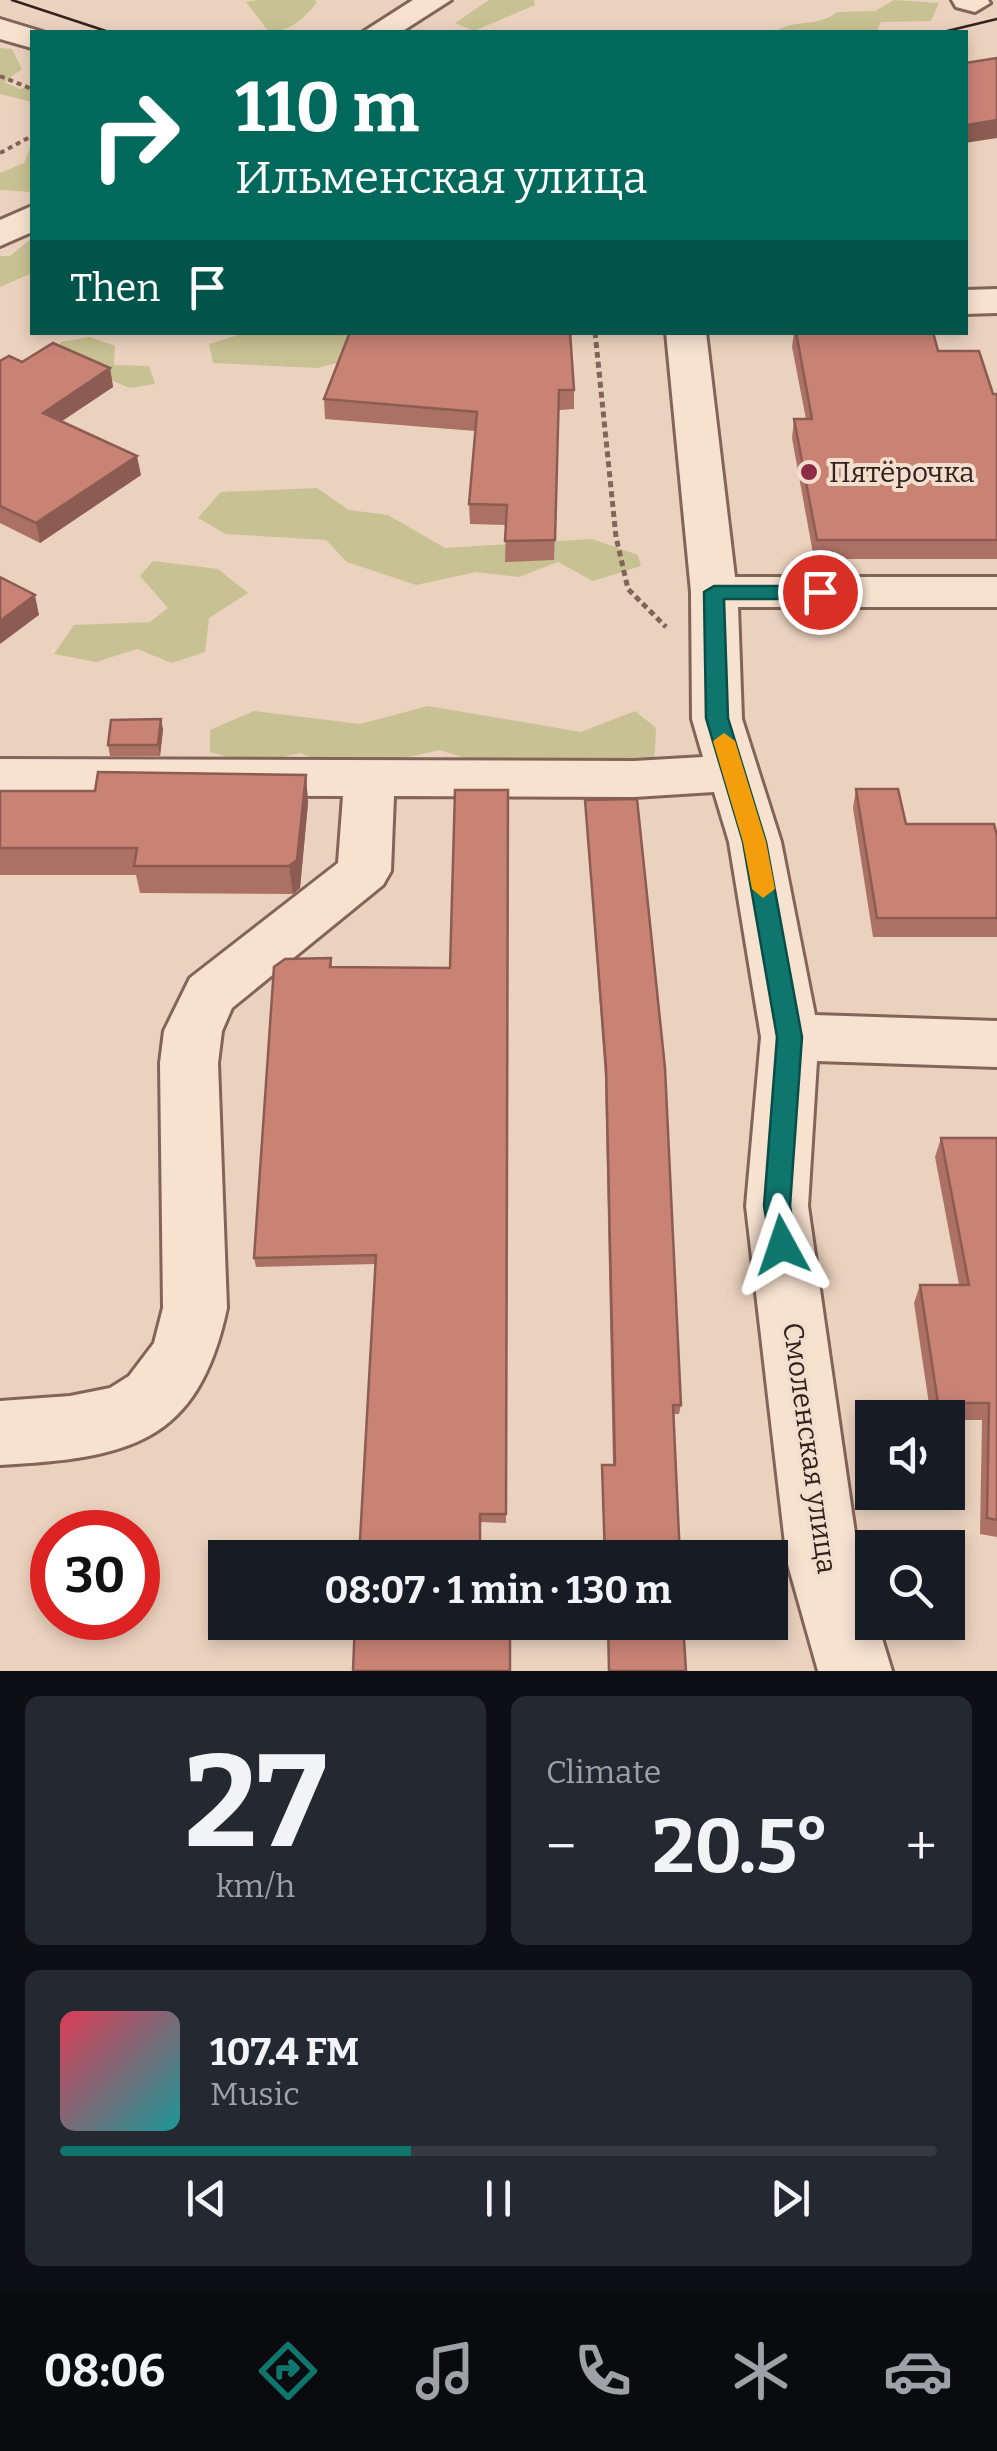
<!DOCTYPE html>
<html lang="en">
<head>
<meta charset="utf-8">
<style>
  body { margin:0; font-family:Bitter,serif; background:#242831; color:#f1f3f6; height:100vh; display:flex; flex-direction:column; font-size:38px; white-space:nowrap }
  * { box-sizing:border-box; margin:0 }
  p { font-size:32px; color:#9ea1a6 }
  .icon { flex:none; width:55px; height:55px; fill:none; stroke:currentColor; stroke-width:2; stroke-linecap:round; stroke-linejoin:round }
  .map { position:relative; height:1671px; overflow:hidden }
  .drawer { display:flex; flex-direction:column; gap:25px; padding:25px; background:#0d0f14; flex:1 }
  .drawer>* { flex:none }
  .top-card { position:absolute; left:30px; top:30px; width:938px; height:305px; border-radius:0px; box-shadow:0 5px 15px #0003; background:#00695c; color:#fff; overflow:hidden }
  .buttons { position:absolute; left:855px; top:1400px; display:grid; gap:20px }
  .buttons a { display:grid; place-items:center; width:110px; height:110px; border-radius:0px; background:#171b24; box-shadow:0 5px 15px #0003; font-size:50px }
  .speed { position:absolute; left:30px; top:1510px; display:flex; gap:20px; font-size:50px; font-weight:700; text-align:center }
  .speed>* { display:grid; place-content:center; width:130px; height:130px; border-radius:50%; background:#171b24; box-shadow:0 5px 15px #0003; line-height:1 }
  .speed .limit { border:15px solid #d22; background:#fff; color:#111 }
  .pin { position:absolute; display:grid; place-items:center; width:85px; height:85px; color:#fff; margin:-42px; border:5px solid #fff; border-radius:50%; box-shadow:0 2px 10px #0007 }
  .me { position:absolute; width:110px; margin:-55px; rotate:355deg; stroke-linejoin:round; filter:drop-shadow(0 0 8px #0008) }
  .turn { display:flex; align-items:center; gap:35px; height:210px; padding:0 40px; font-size:45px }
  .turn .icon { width:130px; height:130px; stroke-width:2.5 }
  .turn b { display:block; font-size:70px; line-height:85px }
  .then { display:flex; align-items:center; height:95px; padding:0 40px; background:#0003; gap:20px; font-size:38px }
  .big { font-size:75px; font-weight:700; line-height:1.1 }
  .drawer .widget { flex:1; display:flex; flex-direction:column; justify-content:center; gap:15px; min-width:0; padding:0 35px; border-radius:15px; background:#242831 }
  .drawer .dial { align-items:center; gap:0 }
  .dial b { font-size:130px; line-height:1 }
  .song { display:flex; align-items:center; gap:30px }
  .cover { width:120px; height:120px; border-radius:15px; background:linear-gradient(135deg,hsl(350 70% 55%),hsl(180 70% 35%)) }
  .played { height:10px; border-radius:5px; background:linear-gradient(90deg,#0f766e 40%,#363941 40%) }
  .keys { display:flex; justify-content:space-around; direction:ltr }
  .heat { display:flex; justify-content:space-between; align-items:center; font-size:55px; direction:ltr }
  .drawer .tiles { flex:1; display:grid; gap:25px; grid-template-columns:1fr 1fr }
  .widget:last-child { grid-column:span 2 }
  .trip { position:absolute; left:208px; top:1540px; width:580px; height:100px; border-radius:0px; background:#171b24; box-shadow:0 5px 15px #0003; font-weight:700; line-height:100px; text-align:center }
  .menu { display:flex; height:160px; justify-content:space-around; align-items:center; background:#090b0e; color:#9ea1a6 }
  .menu .icon { width:70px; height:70px }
  .menu .on { color:#0f766e }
  .menu b { font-size:45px; color:#f1f3f6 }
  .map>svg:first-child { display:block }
  .green { fill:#c8c193 }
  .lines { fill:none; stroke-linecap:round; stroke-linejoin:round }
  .minor-casing { stroke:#826458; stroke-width:6 }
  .path-far1 { stroke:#826458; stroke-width:4; stroke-dasharray:5 4; stroke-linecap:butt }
  .path { stroke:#826458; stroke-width:5; stroke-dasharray:6 4; stroke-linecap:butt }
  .minor { fill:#f7e2d0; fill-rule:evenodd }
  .tram { stroke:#32211c; stroke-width:2.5 }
  .wall { fill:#ac7165 }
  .shaded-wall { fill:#8c5c52 }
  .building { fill:#c88375; stroke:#8c5c52; stroke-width:2.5 }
  .route { fill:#0f766e; stroke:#0a4d48; stroke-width:2.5 }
  .slow { fill:#f59e0b }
  .poi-dot { fill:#8e2b45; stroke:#f3decd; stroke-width:4 }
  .labels { text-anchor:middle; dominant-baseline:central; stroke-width:8; stroke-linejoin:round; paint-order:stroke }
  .poi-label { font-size:28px; fill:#32211c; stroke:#f3decd; text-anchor:start }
  .street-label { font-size:28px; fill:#32211c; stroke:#f3decd }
</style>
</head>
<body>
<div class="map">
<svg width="997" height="1671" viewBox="0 0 997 1671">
  <rect width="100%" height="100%" fill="#ebd2be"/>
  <g class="green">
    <path d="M257 0H314L317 2C305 18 289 32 269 32L246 2Z"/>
    <path d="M489 0H534L535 5 474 31 455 23Z"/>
    <path d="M894 0 939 3 931 21 881 22 876 32H775C794 18 818 28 837 12L875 11Z"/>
    <path d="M0 48 12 49 22 69 4 82 20 89 32 86V102L0 94Z"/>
    <path d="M32 144V192L0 190V173L24 163Z"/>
    <path d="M32 238V273L0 287V256H10Z"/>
    <path d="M245 333H370L374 354 317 368 213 363 209 344Z"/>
    <path d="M90 337 115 346 114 365 149 366 155 384 130 388 56 358 61 342Z"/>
    <path d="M317 488 349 510 388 515 445 548 592 539 638 555 641 566 593 581 558 562 519 577 476 572 416 585 347 562 326 540 226 534 198 518 221 492Z"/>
    <path d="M153 561 218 569 248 593 209 618 205 652 172 663 137 649 96 662 54 654 74 625 150 622 168 608 140 576Z"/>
    <path d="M428 706 581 732 635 711 656 728 654 768 513 774 440 750 373 765H330L300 753 253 764 210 752V730L254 711 360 724Z"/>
  </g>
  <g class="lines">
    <defs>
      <g id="minor">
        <path d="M413 0H451L401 32H363Z"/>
        <path d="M952 0H988L990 3 975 12 956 7Z"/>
        <path d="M0 19 43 32H32V48L0 39Z"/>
        <path d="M32 206V232L0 246V220Z"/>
        <path d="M997 289V313L965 314V290Z"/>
        <path d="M666 332H706L735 577H997V607H738L742 719 781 842 815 1015 997 1021V1067L817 1061 808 1206 859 1561 872 1606V1622H877L892 1671H818L787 1561 746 1206 761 1037 729 842 714 792 634 797 394 796 391 871 383 885 232 1008 222 1031 218 1063 227 1308C198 1445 127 1458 0 1465V1401L70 1396 110 1388 129 1376 154 1343 163 1308 160 1063 164 1031 190 978 338 863 343 796 0 795V759L634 761 703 757 692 719 691 592Z"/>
      </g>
    </defs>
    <use href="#minor" class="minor-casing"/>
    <g class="path-far1">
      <path d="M0 76 32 89"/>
      <path d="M0 153 32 136"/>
    </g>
    <path class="path" d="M595 332 616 537 628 589 666 627"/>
    <use href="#minor" class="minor"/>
    <g class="tram">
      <path d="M12 0 109 32"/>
      <path d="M943 32 997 19"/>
    </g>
  </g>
  <g class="wall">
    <path d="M794 332H933L938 351 993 394H997V559H814L792 438 794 419H806L792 347Z"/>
    <path d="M0 361 110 368 113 387 62 421 141 475 40 543 0 523Z"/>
    <path d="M574 390V409L559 410 554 560 505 562 506 525 470 524 469 504 475 431 325 419 324 399Z"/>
    <path d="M163 729 160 756H110L108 745Z"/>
    <path d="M306 775 308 803 300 888 293 894 140 893 136 875H0V791H95Z"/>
    <path d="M856 789 906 824 997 836V937H873L853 808Z"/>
    <path d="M508 790 506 1523 480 1522 376 1264 256 1267 254 1258 331 958 332 967 450 968Z"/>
    <path d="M585 800 681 1405 679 1414H673L680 1558H604L602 1465H613L605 1077Z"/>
    <path d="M941 1138H997V1537L980 1534 982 1420H948V1418H931L914 1303 920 1285H959L935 1157Z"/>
  </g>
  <g class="shaded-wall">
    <path d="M997 120V138L965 143 967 125Z"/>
    <path d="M110 368 113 387 47 431 43 413Z"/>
    <path d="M137 456 141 475 40 543 36 523Z"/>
    <path d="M35 595 39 615 0 644V621Z"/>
    <path d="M161 719 163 729 160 756 158 745Z"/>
    <path d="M306 775 308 803 300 888 293 894 289 866Z"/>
  </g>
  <g class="building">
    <path d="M997 58V120L967 125 965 123V63Z"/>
    <path d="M350 332H570L574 390H559L555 540 505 541 507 505 469 504 477 412 324 399Z"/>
    <path d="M796 332H933L938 351H979L993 394H997V540H817L794 419H812Z"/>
    <path d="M53 343 110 368 43 413 137 456 36 523 0 506V361L9 356 22 362Z"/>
    <path d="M0 577 35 595 0 621Z"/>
    <path d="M161 719 158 745H108L111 720Z"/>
    <path d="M98 772 306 775 297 860 289 866H134L137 848H0V791H95Z"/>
    <path d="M856 789H898L906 824H994L997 836V918H877Z"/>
    <path d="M455 790H508L506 1514H480V1558H359L376 1255 254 1258 274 967 285 959 331 958 330 967 450 968Z"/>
    <path d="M637 799 665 1068 681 1405H673L680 1558H605L602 1465H615L606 1067 585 800Z"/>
    <path d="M941 1138H997V1520L987 1518 989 1403H938L920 1285H969Z"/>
    <path d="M355 1622H510V1671H353Z"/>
    <path d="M608 1622H683L686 1671H609Z"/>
  </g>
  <path class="route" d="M714 586H820L830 592 820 599H724L728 718 766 842 802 1037 790 1206 796 1245 792 1254 782 1257 772 1254 764 1206 777 1037 743 842 706 718 704 592Z"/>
  <path class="slow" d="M724 733 735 741 766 842 775 889 763 898 752 889 743 842 713 741Z"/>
  <circle class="poi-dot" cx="809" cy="472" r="10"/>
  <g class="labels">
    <g class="poi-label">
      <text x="829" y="472">Пятёрочка</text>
    </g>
    <g class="street-label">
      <text transform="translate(810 1448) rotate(82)">Смоленская улица</text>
    </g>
  </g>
</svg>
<div class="buttons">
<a><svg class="icon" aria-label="sound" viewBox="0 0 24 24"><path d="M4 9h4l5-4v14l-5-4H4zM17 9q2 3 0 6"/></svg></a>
<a><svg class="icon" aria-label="search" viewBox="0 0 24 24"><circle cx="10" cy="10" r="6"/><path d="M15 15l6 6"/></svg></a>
</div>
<div class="speed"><div class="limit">30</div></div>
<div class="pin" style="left:820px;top:592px;background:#d93025"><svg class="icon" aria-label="arrive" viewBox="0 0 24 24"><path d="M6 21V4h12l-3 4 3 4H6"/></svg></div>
<svg class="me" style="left:782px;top:1245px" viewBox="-20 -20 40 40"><path d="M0-17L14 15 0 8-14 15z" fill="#0f766e" stroke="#fff" stroke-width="4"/></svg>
<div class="trip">08:07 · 1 min · 130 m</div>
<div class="top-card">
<div class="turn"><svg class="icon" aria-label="right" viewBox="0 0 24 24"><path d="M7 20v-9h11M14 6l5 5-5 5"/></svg><div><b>110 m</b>Ильменская улица</div></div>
<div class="then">Then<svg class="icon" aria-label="arrive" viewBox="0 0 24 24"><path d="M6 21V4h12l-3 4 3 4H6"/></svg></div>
</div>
</div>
<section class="drawer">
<div class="tiles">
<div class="widget dial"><b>27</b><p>km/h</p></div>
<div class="widget"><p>Climate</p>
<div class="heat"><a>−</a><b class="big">20.5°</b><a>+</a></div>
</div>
<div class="widget">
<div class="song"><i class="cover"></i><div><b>107.4 FM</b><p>Music</p></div></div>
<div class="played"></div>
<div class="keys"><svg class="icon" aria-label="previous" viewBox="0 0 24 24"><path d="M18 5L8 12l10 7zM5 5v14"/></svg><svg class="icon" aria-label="pause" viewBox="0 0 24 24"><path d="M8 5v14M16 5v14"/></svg><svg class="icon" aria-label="next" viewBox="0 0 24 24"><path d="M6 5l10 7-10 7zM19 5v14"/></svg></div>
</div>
</div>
</section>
<nav class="menu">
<b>08:06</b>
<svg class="icon on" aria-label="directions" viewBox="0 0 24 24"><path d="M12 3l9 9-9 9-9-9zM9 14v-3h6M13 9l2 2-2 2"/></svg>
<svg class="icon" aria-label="music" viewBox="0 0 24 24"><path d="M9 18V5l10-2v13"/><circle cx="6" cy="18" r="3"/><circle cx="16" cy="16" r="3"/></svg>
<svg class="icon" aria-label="phone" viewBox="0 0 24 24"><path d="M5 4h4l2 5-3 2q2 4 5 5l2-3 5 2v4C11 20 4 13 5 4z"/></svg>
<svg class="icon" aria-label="climate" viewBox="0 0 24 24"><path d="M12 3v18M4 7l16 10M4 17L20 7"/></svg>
<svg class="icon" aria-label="car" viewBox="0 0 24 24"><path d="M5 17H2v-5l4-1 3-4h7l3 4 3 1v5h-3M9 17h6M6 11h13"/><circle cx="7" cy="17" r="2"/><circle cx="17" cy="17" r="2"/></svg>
</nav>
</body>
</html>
